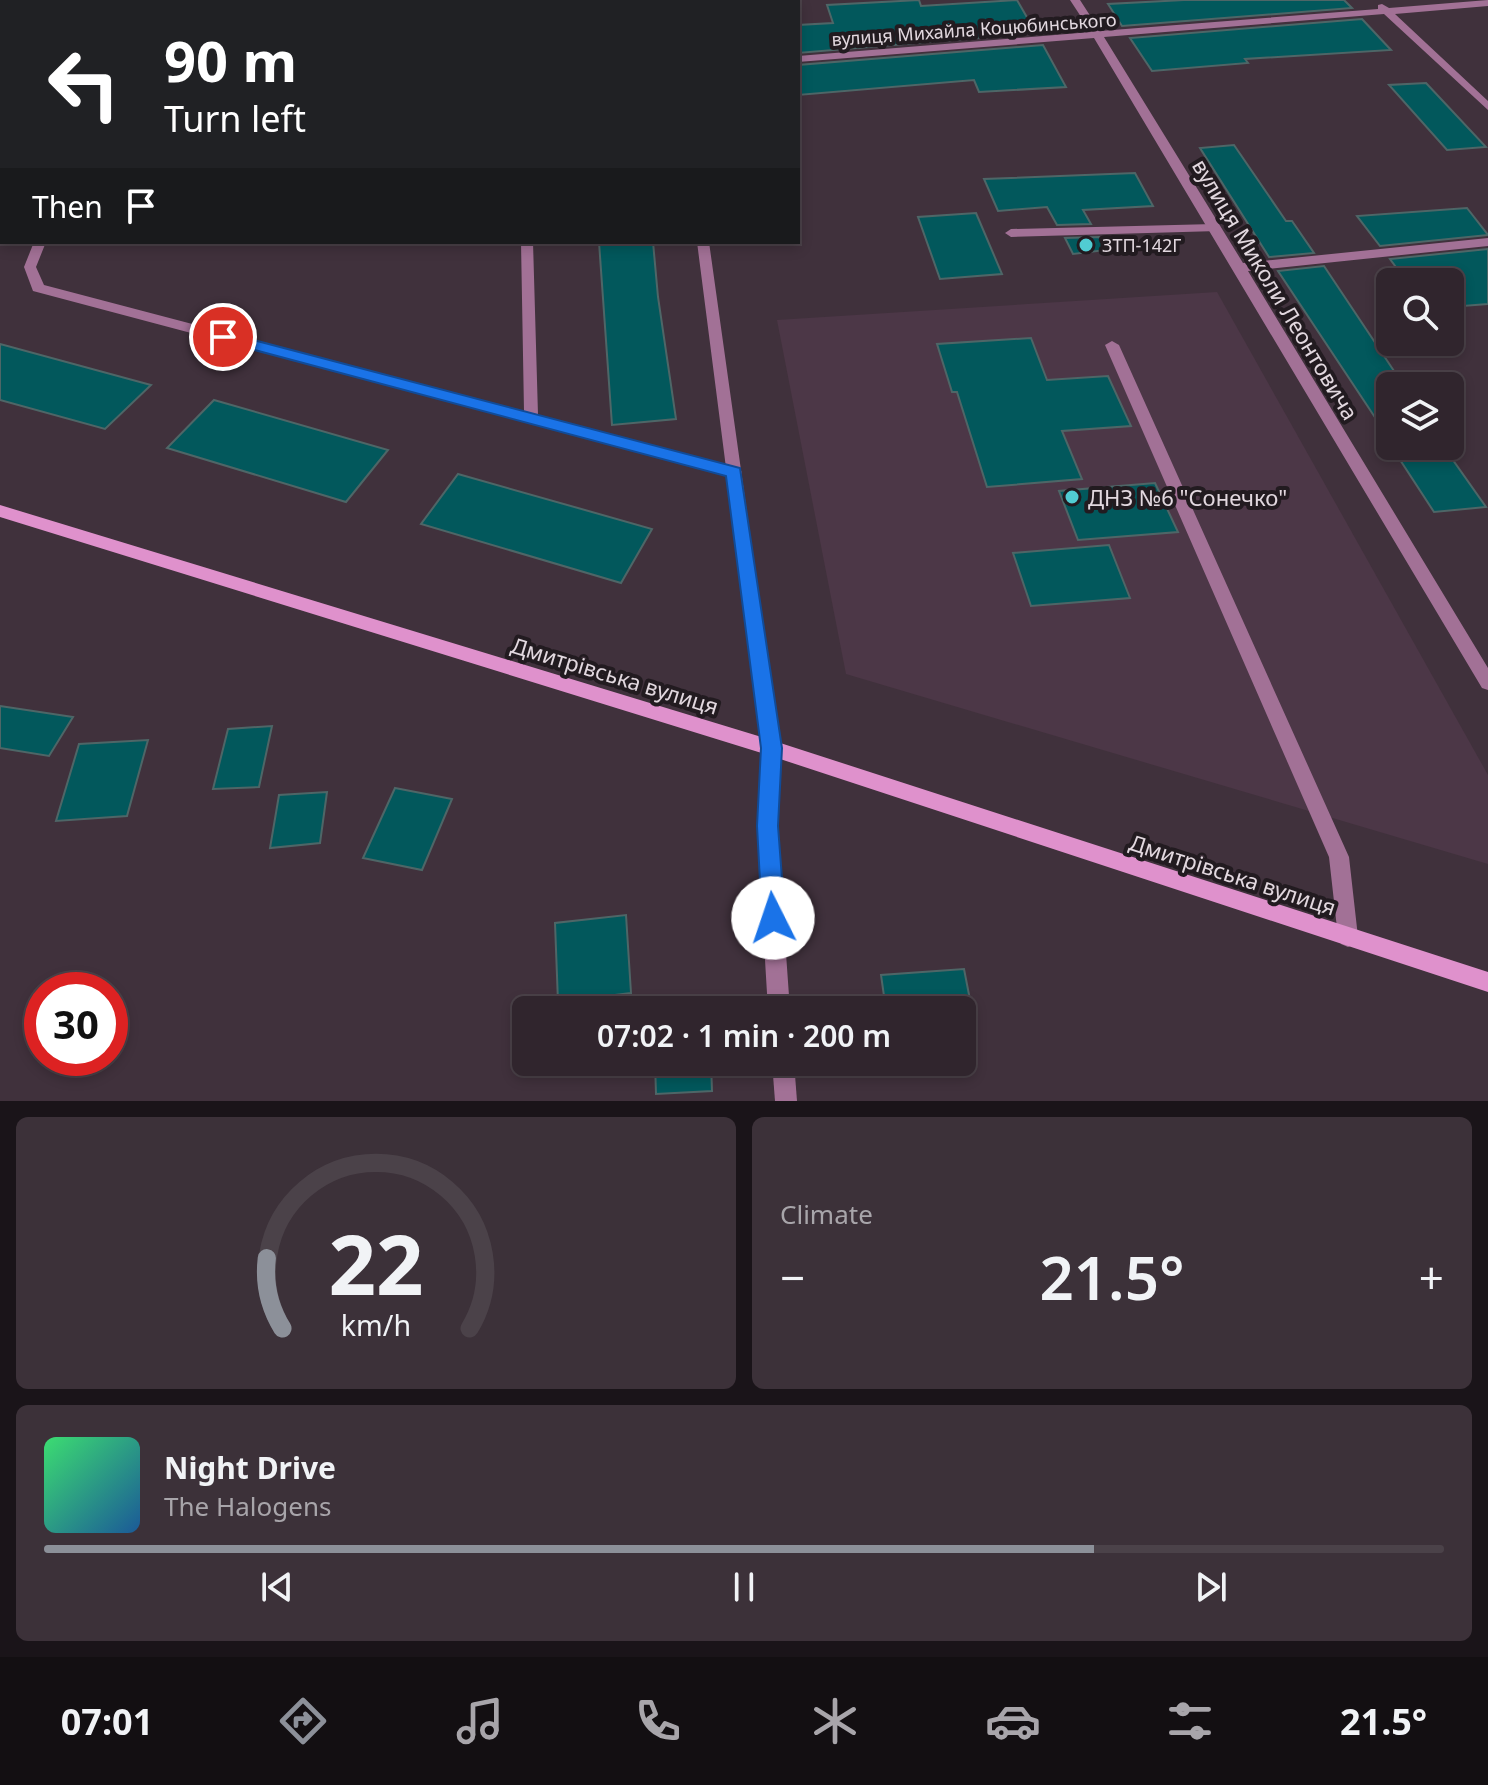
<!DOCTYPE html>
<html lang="en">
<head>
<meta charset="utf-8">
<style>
  body { margin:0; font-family:"Noto Sans",sans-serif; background:#3c3139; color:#f1f3f6; height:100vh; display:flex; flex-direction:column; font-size:30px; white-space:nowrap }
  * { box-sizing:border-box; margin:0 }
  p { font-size:26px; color:#a8a5aa }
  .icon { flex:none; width:44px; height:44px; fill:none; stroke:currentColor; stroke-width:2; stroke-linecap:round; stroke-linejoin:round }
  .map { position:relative; height:1101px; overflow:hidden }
  .panel { display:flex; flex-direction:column; gap:16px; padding:16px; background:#1a1419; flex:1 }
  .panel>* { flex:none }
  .top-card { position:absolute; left:0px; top:0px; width:800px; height:244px; box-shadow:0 4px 12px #0003,0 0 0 2px #4b4249; background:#202124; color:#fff; overflow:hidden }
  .buttons { position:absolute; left:1376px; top:268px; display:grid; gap:16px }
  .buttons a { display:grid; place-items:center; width:88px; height:88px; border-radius:12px; background:#30252d; box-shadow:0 4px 12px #0003,0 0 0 2px #4b4249; font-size:40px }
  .speed { position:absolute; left:24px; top:972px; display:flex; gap:16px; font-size:40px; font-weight:700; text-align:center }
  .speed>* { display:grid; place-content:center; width:104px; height:104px; border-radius:50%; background:#30252d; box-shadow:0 4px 12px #0003,0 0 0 2px #4b4249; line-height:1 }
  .speed .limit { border:12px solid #d22; background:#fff; color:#111 }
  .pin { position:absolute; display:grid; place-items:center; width:68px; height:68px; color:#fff; margin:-34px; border:4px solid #fff; border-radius:50%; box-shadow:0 2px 8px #0007 }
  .me { position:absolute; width:88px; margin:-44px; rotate:356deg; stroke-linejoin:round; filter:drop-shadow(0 0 6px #0008) }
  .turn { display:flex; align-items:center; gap:28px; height:168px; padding:0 32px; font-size:36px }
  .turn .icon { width:104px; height:104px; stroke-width:2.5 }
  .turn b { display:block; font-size:56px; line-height:68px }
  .then { display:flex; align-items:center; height:76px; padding:0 32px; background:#0003; gap:16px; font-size:30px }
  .big { font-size:60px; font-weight:600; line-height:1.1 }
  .panel .tile { flex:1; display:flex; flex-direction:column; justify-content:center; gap:12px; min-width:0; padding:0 28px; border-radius:12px; background:#3c3139 }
  .panel .dial { align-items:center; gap:0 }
  .dial svg { height:208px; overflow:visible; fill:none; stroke:#4b4249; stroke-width:7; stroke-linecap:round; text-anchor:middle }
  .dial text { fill:#f1f3f6; stroke:none }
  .song { display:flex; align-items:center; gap:24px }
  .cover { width:96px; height:96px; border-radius:12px; background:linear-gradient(135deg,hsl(140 70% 55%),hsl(210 70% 35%)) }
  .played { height:8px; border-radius:4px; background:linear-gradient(90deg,#8c9099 75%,#4b4249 75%) }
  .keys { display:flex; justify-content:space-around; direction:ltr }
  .heat { display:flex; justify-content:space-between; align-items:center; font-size:44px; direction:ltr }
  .panel .tiles { flex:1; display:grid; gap:16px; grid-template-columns:1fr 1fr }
  .tile:last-child { grid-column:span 2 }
  .trip { position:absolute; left:512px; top:996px; width:464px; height:80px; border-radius:12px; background:#30252d; box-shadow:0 4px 12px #0003,0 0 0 2px #4b4249; font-weight:600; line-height:80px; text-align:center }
  .tabs { display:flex; height:128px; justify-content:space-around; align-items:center; background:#130f12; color:#a8a5aa }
  .tabs .icon { width:56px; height:56px }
  .tabs .on { color:#8c9099 }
  .tabs b { font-size:36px; color:#f1f3f6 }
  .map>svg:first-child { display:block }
  .built { fill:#4c3747 }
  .building { fill:#02585c; stroke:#4e6667; stroke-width:2 }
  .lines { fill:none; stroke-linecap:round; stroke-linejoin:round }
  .service { fill:#a27196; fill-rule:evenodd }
  .minor { fill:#a27196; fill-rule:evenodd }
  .secondary { fill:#df91cc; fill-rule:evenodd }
  .route { fill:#1a73e8; stroke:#114b97; stroke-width:2 }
  .poi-dot { fill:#51ccd2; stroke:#221b20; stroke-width:3 }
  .labels { text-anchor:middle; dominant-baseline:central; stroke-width:8; stroke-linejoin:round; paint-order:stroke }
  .far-street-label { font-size:18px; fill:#e2d8df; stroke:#221b20 }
  .far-poi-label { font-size:18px; fill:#e2d8df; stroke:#221b20; text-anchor:start }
  .street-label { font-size:22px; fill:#e2d8df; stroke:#221b20 }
  .poi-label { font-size:22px; fill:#e2d8df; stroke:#221b20; text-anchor:start }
</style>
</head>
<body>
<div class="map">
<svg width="1488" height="1101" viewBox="0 0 1488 1101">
  <rect width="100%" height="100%" fill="#40313c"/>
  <path class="built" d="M1217 292 1488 775V864L846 674 777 320Z"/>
  <g class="building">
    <path d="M919 0 921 6 1017 0 1036 33 798 53V25L833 23 827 5Z"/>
    <path d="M1184 0H1344L1352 8 1122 26 1108 4Z"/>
    <path d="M1362 19 1391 50 1245 59 1248 63 1152 71 1130 38Z"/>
    <path d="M1043 45 1066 87 979 92 974 80 798 95V65Z"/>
    <path d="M1426 83 1486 147 1447 150 1389 85Z"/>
    <path d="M1234 145 1286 221H1292L1314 253 1269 257 1200 148Z"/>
    <path d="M1135 173 1153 206 1083 210 1091 224 1057 225 1047 207 998 211 984 179Z"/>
    <path d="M1467 208 1488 235 1380 246 1357 216Z"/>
    <path d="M976 213 1002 274 940 279 918 217Z"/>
    <path d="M1099 237 1106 250 1073 254 1065 238Z"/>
    <path d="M599 242H653L658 297 676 419 612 425Z"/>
    <path d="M1488 249V304L1450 307V282H1407L1390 259Z"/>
    <path d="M1324 266 1404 386H1390V440L1278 271Z"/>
    <path d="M1031 338 1047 380 1108 376 1131 426 1062 431 1082 479 987 487 957 392H952L937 344Z"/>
    <path d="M0 344 151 385 105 429 0 400Z"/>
    <path d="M214 400 388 450 346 502 167 448Z"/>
    <path d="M1391 446H1443L1486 507 1434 512Z"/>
    <path d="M458 474 652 529 621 583 421 524Z"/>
    <path d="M1155 483 1178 532 1078 540 1059 491Z"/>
    <path d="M1109 545 1130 598 1031 606 1013 553Z"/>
    <path d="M0 706 73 717 49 756 0 748Z"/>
    <path d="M272 726 259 787 213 789 228 729Z"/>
    <path d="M148 740 127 816 56 821 79 744Z"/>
    <path d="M395 788 452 799 422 870 363 858Z"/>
    <path d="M327 792 320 843 270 848 279 795Z"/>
    <path d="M626 915 631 993 558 1002 555 923Z"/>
    <path d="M964 969 972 1010H886L881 975Z"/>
    <path d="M655 1062H711L712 1091 656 1094Z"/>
  </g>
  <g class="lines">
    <g class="service">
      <path d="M129 0H139L128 2Z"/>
      <rect x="436" y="0" width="10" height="2"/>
      <rect x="525" y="0" width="10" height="2"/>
      <path d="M1214 224 1218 225V231L1011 237 1005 233 1011 229Z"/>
      <path d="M34 242H46L36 267 44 285 524 411 521 242H533L538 415 734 467 742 472 734 477 33 291 24 267Z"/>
      <path d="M1112 341 1119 345 1349 857 1358 937 1355 944 1348 947 1341 944 1338 937 1329 857 1105 345Z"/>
    </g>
    <g class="minor">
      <rect x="665" y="0" width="10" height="2"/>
      <path d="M1070 0H1080L1100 31 1378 9V5L1382 4 1389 8 1488 0V6L1395 14 1488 101V110L1384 14 1104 37 1243 263 1488 238V246L1248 271 1488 668V690L1482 688 1094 38 798 62V56L1091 32Z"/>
      <path d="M697 242H709L780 748 777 826 790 1010H768L757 826 762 748Z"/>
      <path d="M772 1062H794L797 1101H775Z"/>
    </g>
    <path class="secondary" d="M0 505 771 740 1488 972V992L771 756 0 517Z"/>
  </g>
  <path class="route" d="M223 332 740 468 782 748 778 826 785 918 781 926 773 929 765 926 762 918 757 826 761 748 726 476 217 340 215 337Z"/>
  <g class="poi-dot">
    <circle cx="1086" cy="245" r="8"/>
    <circle cx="1072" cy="497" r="8"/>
  </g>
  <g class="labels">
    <g class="far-street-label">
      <text transform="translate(974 29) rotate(-4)">вулиця Михайла Коцюбинського</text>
    </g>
    <g class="far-poi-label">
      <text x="1102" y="245">ЗТП-142Г</text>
    </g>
    <g class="street-label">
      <text transform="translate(1276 289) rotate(59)">вулиця Миколи Леонтовича</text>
      <text transform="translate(615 675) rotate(17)">Дмитрівська вулиця</text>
      <text transform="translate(1233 874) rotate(18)">Дмитрівська вулиця</text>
    </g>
    <g class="poi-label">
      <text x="1088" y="497">ДНЗ №6 "Сонечко"</text>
    </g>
  </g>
</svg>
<div class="buttons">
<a><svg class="icon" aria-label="search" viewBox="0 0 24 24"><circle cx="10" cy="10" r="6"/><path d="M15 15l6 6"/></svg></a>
<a><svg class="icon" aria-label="layers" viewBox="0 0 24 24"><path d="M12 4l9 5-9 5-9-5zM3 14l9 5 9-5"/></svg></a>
</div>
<div class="speed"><div class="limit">30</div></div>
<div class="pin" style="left:223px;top:337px;background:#d93025"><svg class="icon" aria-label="arrive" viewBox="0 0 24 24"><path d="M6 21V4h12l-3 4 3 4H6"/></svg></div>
<svg class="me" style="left:773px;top:918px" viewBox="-20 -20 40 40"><circle r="19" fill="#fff"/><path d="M0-13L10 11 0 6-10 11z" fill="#1a73e8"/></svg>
<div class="trip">07:02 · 1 min · 200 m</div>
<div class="top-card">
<div class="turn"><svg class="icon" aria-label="left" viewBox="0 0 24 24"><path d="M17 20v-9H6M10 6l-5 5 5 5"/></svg><div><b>90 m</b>Turn left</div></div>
<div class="then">Then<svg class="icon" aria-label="arrive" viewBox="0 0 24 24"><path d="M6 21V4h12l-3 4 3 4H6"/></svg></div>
</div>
</div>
<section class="panel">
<div class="tiles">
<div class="tile dial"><svg viewBox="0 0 100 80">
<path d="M14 69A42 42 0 1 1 86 69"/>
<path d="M14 69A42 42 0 0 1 8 42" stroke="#8c9099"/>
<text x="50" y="56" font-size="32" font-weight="700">22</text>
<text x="50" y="72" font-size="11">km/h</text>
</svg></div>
<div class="tile"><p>Climate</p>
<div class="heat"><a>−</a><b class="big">21.5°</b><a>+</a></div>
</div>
<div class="tile">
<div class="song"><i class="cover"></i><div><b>Night Drive</b><p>The Halogens</p></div></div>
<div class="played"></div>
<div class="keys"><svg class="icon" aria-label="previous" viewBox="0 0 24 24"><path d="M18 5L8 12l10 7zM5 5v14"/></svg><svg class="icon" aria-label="pause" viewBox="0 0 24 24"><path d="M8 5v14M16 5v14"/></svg><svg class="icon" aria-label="next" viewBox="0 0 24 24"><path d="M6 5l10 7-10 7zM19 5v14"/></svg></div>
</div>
</div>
</section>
<nav class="tabs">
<b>07:01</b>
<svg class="icon on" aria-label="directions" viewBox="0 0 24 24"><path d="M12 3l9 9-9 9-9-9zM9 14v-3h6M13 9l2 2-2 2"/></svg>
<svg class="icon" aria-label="music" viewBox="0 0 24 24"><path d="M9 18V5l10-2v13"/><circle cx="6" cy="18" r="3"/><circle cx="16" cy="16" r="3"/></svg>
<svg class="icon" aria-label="phone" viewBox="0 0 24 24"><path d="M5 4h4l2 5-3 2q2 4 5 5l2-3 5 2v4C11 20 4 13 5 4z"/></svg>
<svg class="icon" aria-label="climate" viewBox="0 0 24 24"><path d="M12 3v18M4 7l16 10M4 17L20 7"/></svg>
<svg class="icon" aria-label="car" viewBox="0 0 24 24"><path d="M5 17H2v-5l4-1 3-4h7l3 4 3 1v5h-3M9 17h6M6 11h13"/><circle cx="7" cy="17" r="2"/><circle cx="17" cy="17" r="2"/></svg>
<svg class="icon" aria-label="filters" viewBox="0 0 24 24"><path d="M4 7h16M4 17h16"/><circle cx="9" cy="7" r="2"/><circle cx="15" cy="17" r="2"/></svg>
<b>21.5°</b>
</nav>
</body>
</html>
